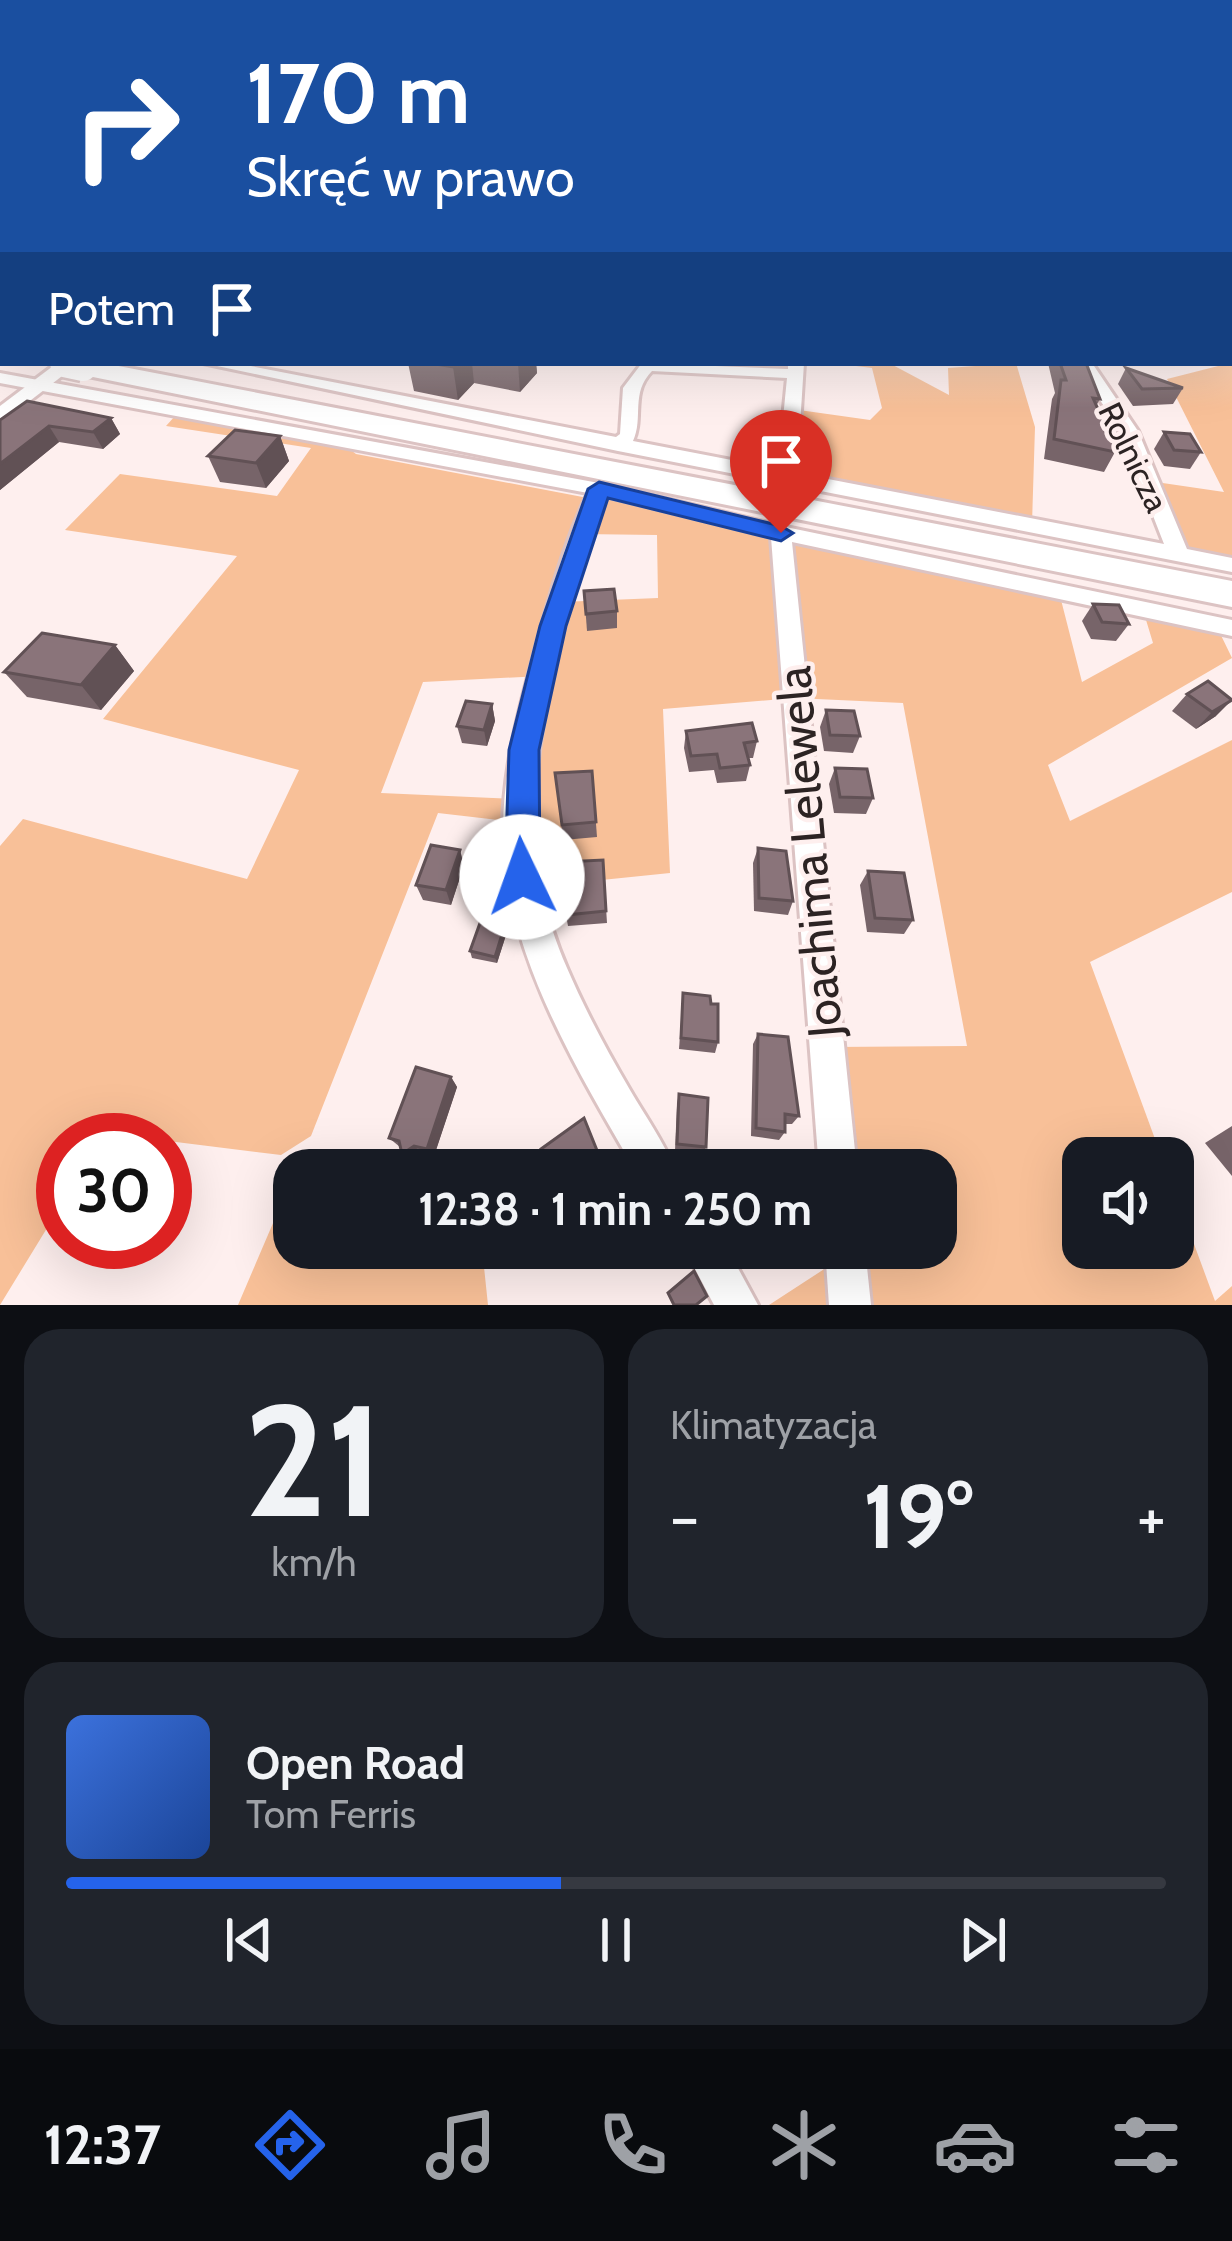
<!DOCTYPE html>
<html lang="pl">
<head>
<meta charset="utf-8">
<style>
  body { margin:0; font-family:Cabin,sans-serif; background:#20242c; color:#f1f3f6; height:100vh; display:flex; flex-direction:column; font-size:45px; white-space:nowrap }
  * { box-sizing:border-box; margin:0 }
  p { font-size:39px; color:#9ea1a6 }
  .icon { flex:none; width:66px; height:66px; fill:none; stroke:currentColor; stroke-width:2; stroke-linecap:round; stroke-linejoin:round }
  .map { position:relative; height:1305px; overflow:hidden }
  .details { display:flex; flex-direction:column; gap:24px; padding:24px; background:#0d0f14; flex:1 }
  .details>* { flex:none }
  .banner { position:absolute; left:0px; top:0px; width:1233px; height:366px; box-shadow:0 12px 48px #0002; background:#1a4fa0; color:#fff; overflow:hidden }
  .controls { position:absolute; left:1062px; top:1137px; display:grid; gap:24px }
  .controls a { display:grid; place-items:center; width:132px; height:132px; border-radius:24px; background:#171b24; box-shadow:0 12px 48px #0002; font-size:60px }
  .speed { position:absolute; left:36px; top:1113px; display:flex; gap:24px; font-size:60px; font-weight:700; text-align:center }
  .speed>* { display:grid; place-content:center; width:156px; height:156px; border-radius:50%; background:#171b24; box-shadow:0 12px 48px #0002; line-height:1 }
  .speed .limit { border:18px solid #d22; background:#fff; color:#111 }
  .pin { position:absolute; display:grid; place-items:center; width:102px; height:102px; color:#fff; margin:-123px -51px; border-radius:50% 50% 50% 0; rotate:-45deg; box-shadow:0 0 12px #0007 }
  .pin .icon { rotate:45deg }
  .me { position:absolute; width:132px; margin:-66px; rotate:357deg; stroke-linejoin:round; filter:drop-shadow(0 0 9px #0008) }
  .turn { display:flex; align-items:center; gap:42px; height:252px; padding:0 48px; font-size:54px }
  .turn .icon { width:156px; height:156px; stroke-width:2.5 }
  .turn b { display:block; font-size:84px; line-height:102px }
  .then { display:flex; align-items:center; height:114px; padding:0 48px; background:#0003; gap:24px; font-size:45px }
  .big { font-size:90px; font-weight:800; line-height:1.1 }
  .details .card { flex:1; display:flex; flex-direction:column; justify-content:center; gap:18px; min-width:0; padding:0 42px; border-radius:36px; background:#20242c }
  .details .dial { align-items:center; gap:0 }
  .dial b { font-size:156px; line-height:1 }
  .song { display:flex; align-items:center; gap:36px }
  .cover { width:144px; height:144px; border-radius:18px; background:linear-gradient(135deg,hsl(220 70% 55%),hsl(220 70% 35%)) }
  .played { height:12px; border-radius:6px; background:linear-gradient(90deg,#2563eb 45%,#363941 45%) }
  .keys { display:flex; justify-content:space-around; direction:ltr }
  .heat { display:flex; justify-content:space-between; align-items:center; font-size:66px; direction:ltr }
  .details .tiles { flex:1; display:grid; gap:24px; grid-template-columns:1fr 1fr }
  .card:last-child { grid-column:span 2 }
  .trip { position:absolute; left:273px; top:1149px; width:684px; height:120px; border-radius:36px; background:#171b24; box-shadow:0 12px 48px #0002; font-weight:800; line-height:120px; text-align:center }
  .dock { display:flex; height:192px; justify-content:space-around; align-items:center; background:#090b0e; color:#9ea1a6 }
  .dock .icon { width:84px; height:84px }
  .dock .current { color:#2563eb }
  .dock b { font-size:54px; color:#f1f3f6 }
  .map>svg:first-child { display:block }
  .green { fill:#f8c098; fill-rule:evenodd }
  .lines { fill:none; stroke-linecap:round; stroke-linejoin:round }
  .minor-casing { stroke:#dcc3c3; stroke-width:6 }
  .tertiary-casing { stroke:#dcc3c3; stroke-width:6 }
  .trunk-casing { stroke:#dcc3c3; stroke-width:6 }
  .minor { fill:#fff; fill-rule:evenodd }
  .tertiary { fill:#fff; fill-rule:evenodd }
  .trunk { fill:#fff; fill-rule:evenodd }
  .trunk-bridge-casing { stroke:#dcc3c3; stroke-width:33; stroke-linecap:butt }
  .trunk-bridge { stroke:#fff; stroke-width:28 }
  .wall { fill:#776469 }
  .shaded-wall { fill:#615155 }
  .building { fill:#8a747a; stroke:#615155; stroke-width:3 }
  .route { fill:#2563eb; stroke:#184099; stroke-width:3 }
  .labels { text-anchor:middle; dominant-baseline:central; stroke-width:9; stroke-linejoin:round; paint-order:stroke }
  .far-street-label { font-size:33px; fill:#2c2323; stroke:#feefee }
  .near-street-label { font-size:48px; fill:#2c2323; stroke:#feefee }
</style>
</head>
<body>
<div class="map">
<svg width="1232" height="1305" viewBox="0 0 1232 1305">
  <rect width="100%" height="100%" fill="#feefee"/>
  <g class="green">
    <path d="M1232 358V565L1178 554 1149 481 1224 492 1167 379 1230 363Z"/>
    <path d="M832 363H889L949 395 948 368 1016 363 1035 427 1032 524 943 505V501L798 475 799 410 870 420 882 408 872 368Z"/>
    <path d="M175 416 343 444 356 454 588 498 599 489 1059 592 1082 682 1153 643 1143 610 1216 625 1232 658 1048 765 1070 821 1232 740V892L1090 962 1162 1158H1083V1248H1173V1187L1215 1301 1232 1286V1305H769L832 1264 833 1248H936V1170H832V1047L967 1046 903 703 795 698 663 709 670 873 514 889 507 821 438 813 311 1136 281 1155 128 1136 63 1140V1202L0 1305V846L23 819 247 879 299 770 103 719 237 556 65 530 120 474 277 496 311 448 166 426ZM581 534 657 535 658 598 561 602ZM541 676 518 799 381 793 423 682Z"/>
    <path d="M294 1174V1248H482L488 1305H238Z"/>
  </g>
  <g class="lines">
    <defs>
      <g id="minor">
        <path d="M1230 332 1232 333V345L1230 344Z"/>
        <path d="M203 363H235L616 437 620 434 623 388 642 363 788 369V363H804L797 473 1164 544 1120 431 1076 363H1092L1138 431 1187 549 1232 558V572L618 451ZM652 371 787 378 778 469 633 441C644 418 630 393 652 371Z"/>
        <path d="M0 373 599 483 781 526 1232 620V636L792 542 857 1170H819L771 537 605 496C584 544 572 595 560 645 532 761 518 855 567 968 585 1010 607 1051 630 1090 645 1116 664 1142 675 1170H635C576 1068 504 951 503 830 503 772 518 714 533 658 548 602 563 546 588 493L0 383Z"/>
        <path d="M684 1248H727L758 1305H714Z"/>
        <path d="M825 1248H865L871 1305H829Z"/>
      </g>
      <path id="tertiary" d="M57 363H79L0 424V406Z"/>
      <g id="trunk">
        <rect x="0" y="342" width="3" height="16"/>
        <path d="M73 363H103L1232 581V607L83 375 74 372Z"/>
      </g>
    </defs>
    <use href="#minor" class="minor-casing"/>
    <use href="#tertiary" class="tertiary-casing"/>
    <use href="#trunk" class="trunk-casing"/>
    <use href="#minor" class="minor"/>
    <use href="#tertiary" class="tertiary"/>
    <use href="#trunk" class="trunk"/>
    <defs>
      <path id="trunk-bridge" d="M64 363 83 367"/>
    </defs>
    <use href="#trunk-bridge" class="trunk-bridge-casing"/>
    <use href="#trunk-bridge" class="trunk-bridge"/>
  </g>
  <g class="wall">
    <path d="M3 255V289H0V257Z"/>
    <path d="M408 363H536L537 373 520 392 474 383 458 400 414 391Z"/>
    <path d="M1048 363H1086L1100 399 1096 406 1115 452 1104 472 1044 459 1052 399 1055 393Z"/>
    <path d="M1126 368 1183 388 1173 404 1133 406 1118 384Z"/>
    <path d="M111 418 120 434 103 449 59 442 0 490V420Z"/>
    <path d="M1164 432 1201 452 1190 469 1164 466 1154 449Z"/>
    <path d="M280 436 289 461 266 488 220 482 208 456Z"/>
    <path d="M584 591 617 611V628L587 631Z"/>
    <path d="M1093 604 1129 624 1116 641 1091 639 1082 621Z"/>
    <path d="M115 645 134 671 101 710 27 697 4 672Z"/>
    <path d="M1187 694 1216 716 1196 729 1172 711Z"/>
    <path d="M492 704 495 721 487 746 462 743 457 726Z"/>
    <path d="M826 710 860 736 853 753 824 751 820 727Z"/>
    <path d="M686 731 757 741 753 758H748L750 765 746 781 717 783 714 770 689 772 684 748Z"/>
    <path d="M835 768 873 798 866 814 834 813 829 784Z"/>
    <path d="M592 771 597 837 563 840 555 773Z"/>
    <path d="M758 848 793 901 788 915 754 911 753 863Z"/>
    <path d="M603 860 607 923 568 926 566 915Z"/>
    <path d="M464 865 451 905 423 900 416 885Z"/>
    <path d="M868 871 913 920 904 934 867 932 860 885Z"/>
    <path d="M506 935 497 963 472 958 470 951Z"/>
    <path d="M683 993 711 1004 718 1042 715 1053 679 1049Z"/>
    <path d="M758 1034 799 1116 792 1124H785V1132L779 1140 751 1136 753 1044Z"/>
    <path d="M451 1077 457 1087 434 1156 422 1153 410 1161 400 1147 389 1138Z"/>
    <path d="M679 1094 706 1147 703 1155 675 1151 677 1103Z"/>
    <path d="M1232 1126V1176L1205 1143Z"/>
  </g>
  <g class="shaded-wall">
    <path d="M457 363H472L474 383 458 400 453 367Z"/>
    <path d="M518 363H536L537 373 520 392Z"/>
    <path d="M111 418 120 434 103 449 93 432Z"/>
    <path d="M49 426 59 442 0 490V464Z"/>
    <path d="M280 436 289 461 266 488 256 463Z"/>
    <path d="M115 645 134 671 101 710 81 685Z"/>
    <path d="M1232 700 1216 716 1196 729 1212 712Z"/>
    <path d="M492 704 495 721 487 746 484 730Z"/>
    <path d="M460 850 464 865 451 905 446 890Z"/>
    <path d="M504 928 506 935 497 963 495 957Z"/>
    <path d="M451 1077 457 1087 434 1156 427 1149Z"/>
    <path d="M414 1146 422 1153 410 1161 402 1154Z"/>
  </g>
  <g class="building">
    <path d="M430 363H457L453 367Z"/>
    <path d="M1060 363H1086L1100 399 1093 398 1107 429 1115 430V452L1054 439 1061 380H1066Z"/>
    <path d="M1126 368 1183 388 1142 389Z"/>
    <path d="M27 401 111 418 93 432 49 426 0 464V420Z"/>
    <path d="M235 430 280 436 256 463 208 456Z"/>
    <path d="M1164 432 1190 434 1201 452 1174 450Z"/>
    <path d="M614 589 617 611 586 614 584 591Z"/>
    <path d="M1093 604 1119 605 1129 624 1102 622Z"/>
    <path d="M42 633 115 645 81 685 4 672Z"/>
    <path d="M1208 681 1232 700 1212 712 1187 694Z"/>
    <path d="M466 701 492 704 484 730 457 726Z"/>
    <path d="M826 710 854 711 860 736 830 735Z"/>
    <path d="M752 723 757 741 744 743 750 765 720 768 717 754 691 756 686 731Z"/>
    <path d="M835 768 867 769 873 798 840 797Z"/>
    <path d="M592 771 596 822 562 825 555 773Z"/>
    <path d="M431 845 460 850 446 890 416 885Z"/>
    <path d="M758 848 786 851 793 901 759 898Z"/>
    <path d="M603 860 606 911 566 915 564 862Z"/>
    <path d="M868 871 904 873 913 920 875 918Z"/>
    <path d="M480 923 504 928 495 957 470 951Z"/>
    <path d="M683 993 710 996 711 1004H718V1042L681 1038Z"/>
    <path d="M758 1034 788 1037 799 1116 785 1114V1132L756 1128Z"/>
    <path d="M416 1067 451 1077 427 1149 414 1146 402 1154 399 1141 389 1138Z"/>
    <path d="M679 1094 708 1098 706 1147 677 1144Z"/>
    <path d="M584 1118 604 1168 601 1170H552L541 1149Z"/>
    <path d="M694 1271 707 1296 696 1305H674L668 1293Z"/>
  </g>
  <linearGradient id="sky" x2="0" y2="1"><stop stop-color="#afb5e6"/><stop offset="0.55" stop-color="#fff8f7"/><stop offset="1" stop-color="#fff8f7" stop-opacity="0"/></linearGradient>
  <rect width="1232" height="408" fill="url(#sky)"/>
  <path class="route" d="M599 482 781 526 793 533 781 541 608 498 566 626 539 750 540 877 534 888 522 893 510 888 505 877 509 750 540 626 588 489Z"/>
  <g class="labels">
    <g class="far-street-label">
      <text transform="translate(1134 457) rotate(64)">Rolnicza</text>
    </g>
    <g class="near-street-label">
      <text transform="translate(809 852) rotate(-95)">Joachima Lelewela</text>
    </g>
  </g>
</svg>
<div class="controls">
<a><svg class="icon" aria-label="sound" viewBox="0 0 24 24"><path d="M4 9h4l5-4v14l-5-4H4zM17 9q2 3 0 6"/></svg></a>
</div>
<div class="speed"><div class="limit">30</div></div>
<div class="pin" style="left:781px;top:533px;background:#d93025"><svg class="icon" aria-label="arrive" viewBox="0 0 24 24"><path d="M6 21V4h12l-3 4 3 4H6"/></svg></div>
<svg class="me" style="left:522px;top:877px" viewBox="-20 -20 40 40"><circle r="19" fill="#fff"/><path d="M0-13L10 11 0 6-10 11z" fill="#2563eb"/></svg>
<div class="trip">12:38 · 1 min · 250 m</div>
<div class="banner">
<div class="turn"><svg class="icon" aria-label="right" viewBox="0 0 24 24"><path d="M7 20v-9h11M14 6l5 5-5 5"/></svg><div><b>170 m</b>Skręć w prawo</div></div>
<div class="then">Potem<svg class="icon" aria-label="arrive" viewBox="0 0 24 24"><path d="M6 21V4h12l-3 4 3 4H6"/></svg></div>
</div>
</div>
<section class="details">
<div class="tiles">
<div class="card dial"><b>21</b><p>km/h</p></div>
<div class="card"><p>Klimatyzacja</p>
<div class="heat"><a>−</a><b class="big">19°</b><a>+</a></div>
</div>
<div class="card">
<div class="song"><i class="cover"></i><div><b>Open Road</b><p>Tom Ferris</p></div></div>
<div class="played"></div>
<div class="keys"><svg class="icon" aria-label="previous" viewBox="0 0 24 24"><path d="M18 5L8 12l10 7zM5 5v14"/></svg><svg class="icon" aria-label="pause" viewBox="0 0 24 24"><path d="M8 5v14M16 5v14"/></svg><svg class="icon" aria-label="next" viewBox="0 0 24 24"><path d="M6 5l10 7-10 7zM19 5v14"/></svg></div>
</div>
</div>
</section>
<nav class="dock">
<b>12:37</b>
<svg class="icon current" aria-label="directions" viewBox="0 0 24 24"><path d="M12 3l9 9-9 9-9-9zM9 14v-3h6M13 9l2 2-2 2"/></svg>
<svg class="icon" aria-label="music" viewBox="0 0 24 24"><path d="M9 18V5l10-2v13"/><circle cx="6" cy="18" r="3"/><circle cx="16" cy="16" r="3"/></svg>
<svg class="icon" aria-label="phone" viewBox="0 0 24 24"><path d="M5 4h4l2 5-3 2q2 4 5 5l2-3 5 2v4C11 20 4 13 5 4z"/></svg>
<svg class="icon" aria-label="climate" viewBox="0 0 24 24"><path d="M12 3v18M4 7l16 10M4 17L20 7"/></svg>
<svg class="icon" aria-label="car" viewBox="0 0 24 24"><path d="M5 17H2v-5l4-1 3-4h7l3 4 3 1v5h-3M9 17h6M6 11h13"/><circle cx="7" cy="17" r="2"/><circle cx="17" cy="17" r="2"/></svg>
<svg class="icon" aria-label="filters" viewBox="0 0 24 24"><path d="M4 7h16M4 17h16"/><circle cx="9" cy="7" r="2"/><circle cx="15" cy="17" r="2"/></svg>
</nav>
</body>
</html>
